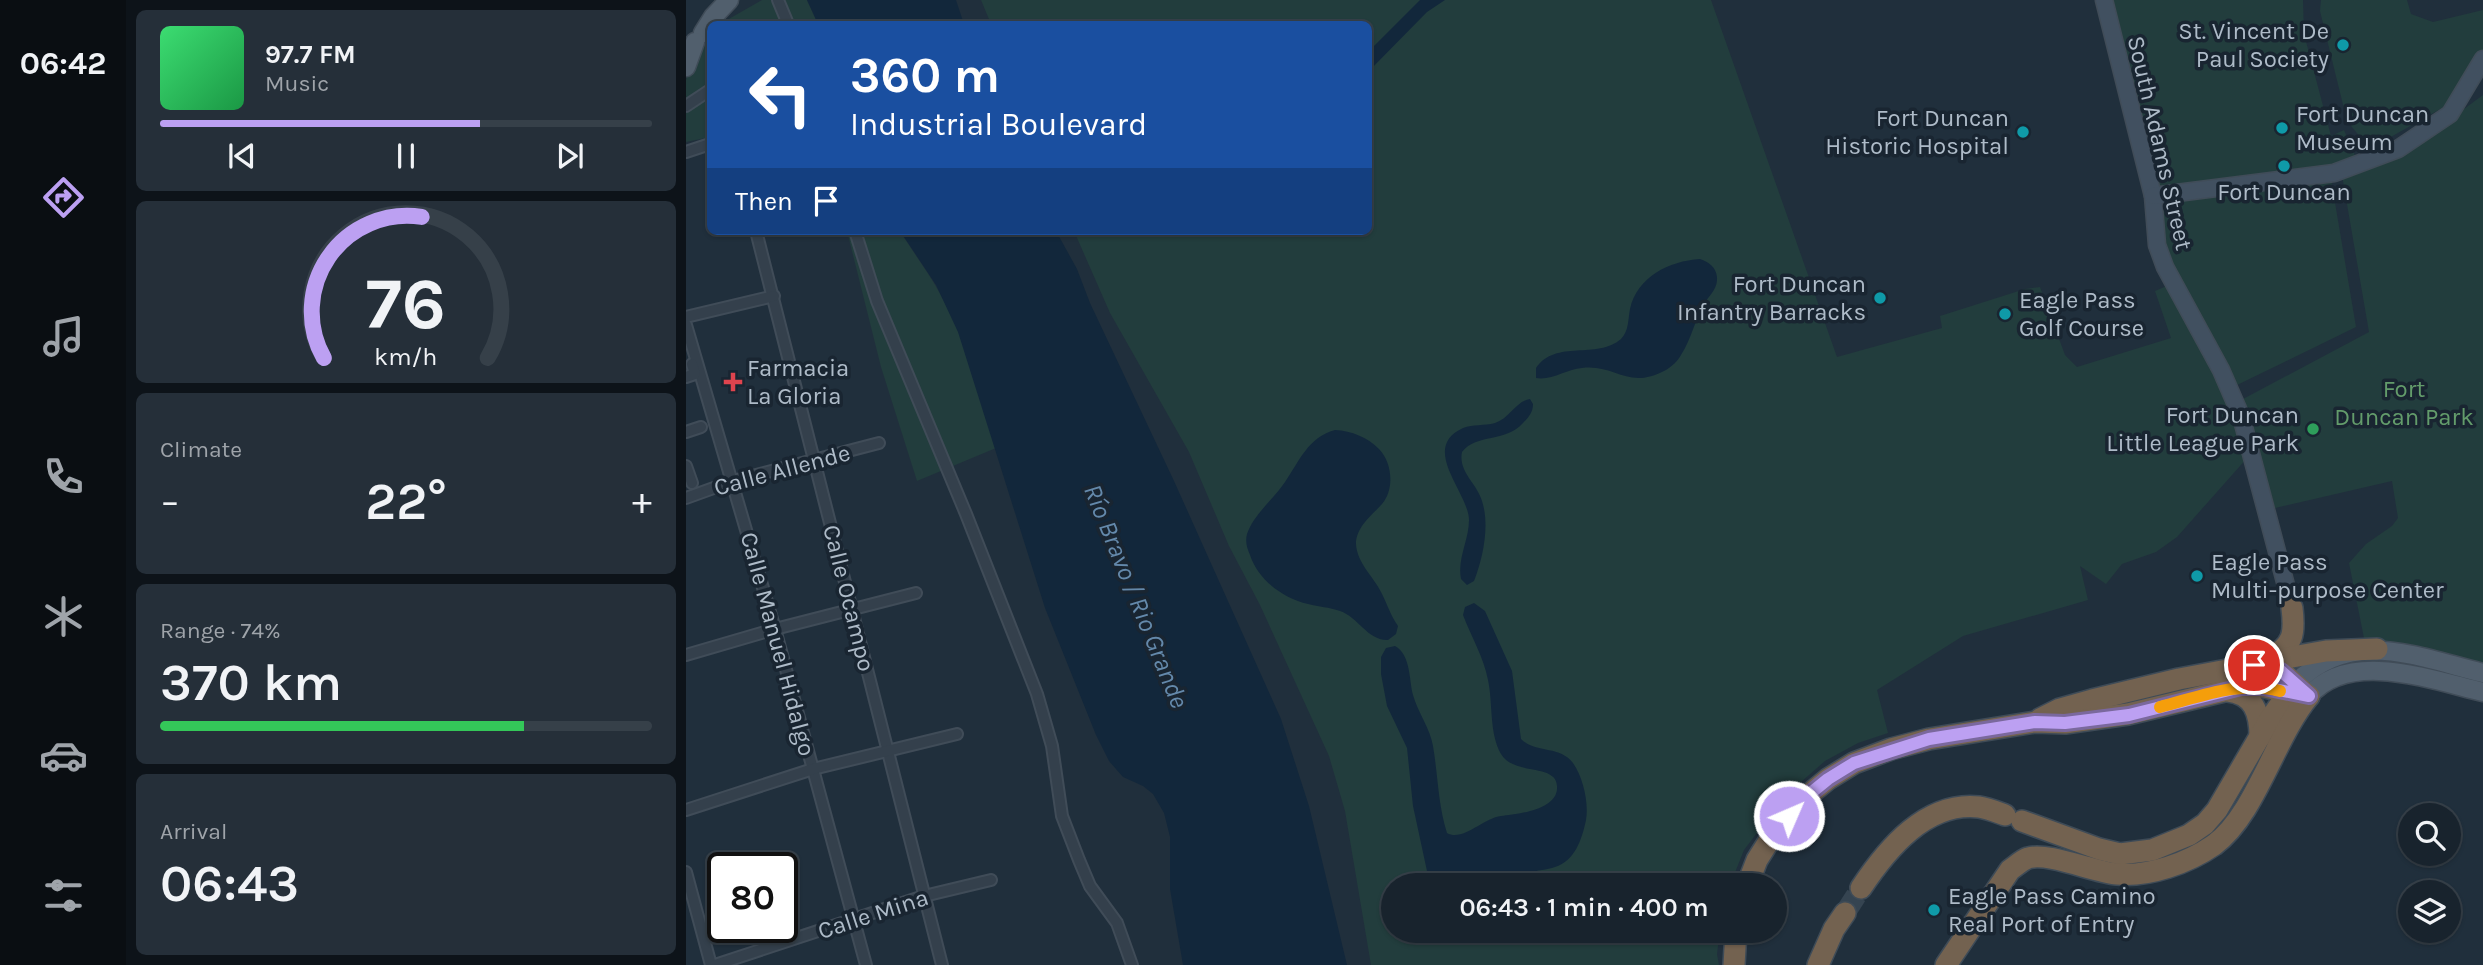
<!DOCTYPE html>
<html lang="en">
<head>
<meta charset="utf-8">
<style>
  body { margin:0; font-family:Karla,sans-serif; background:#252f39; color:#f1f3f6; height:100vh; display:flex; flex-direction:column; font-size:26px; white-space:nowrap }
  * { box-sizing:border-box; margin:0 }
  p { font-size:23px; color:#9fa4aa }
  .icon { flex:none; width:38px; height:38px; fill:none; stroke:currentColor; stroke-width:2; stroke-linecap:round; stroke-linejoin:round }
  .map { position:relative; flex:1; overflow:hidden }
  .drawer { display:flex; flex-direction:column; gap:10px; padding:10px; background:#0d1319; width:560px }
  .drawer>* { flex:none }
  .banner { position:absolute; left:21px; top:21px; width:665px; height:214px; border-radius:10px; box-shadow:0 2px 5px #0004,0 0 0 2px #364049; background:#1a4fa0; color:#fff; overflow:hidden }
  .buttons { position:absolute; left:1712px; top:803px; display:grid; gap:14px }
  .buttons a { display:grid; place-items:center; width:63px; height:63px; border-radius:50%; background:#18232d; box-shadow:0 2px 5px #0004,0 0 0 2px #364049; font-size:35px }
  .speed { position:absolute; left:21px; top:852px; display:flex; gap:14px; font-size:35px; font-weight:700; text-align:center }
  .speed>* { display:grid; place-content:center; width:91px; height:91px; border-radius:50%; background:#18232d; box-shadow:0 2px 5px #0004,0 0 0 2px #364049; line-height:1 }
  .speed .limit { border:4px solid #111; border-radius:10px; background:#fff; color:#111 }
  .pin { position:absolute; display:grid; place-items:center; width:60px; height:60px; color:#fff; margin:-30px; border:4px solid #fff; border-radius:50%; box-shadow:0 2px 7px #0007 }
  .me { position:absolute; width:77px; margin:-38px; rotate:45deg; stroke-linejoin:round; filter:drop-shadow(0 0 5px #0008) }
  .turn { display:flex; align-items:center; gap:24px; height:147px; padding:0 28px; font-size:32px }
  .turn .icon { width:91px; height:91px; stroke-width:2.5 }
  .turn b { display:block; font-size:49px; line-height:60px }
  .then { display:flex; align-items:center; height:66px; padding:0 28px; background:#0003; gap:14px; font-size:26px }
  .big { font-size:52px; font-weight:600; line-height:1.1 }
  .drawer .card { flex:1; display:flex; flex-direction:column; justify-content:center; gap:10px; min-width:0; padding:0 24px; border-radius:10px; background:#252f39 }
  .drawer .dial { align-items:center; gap:0 }
  .dial svg { height:182px; overflow:visible; fill:none; stroke:#364049; stroke-width:7; stroke-linecap:round; text-anchor:middle }
  .dial text { fill:#f1f3f6; stroke:none }
  .song { display:flex; align-items:center; gap:21px }
  .cover { width:84px; height:84px; border-radius:10px; background:linear-gradient(135deg,hsl(140 70% 55%),hsl(140 70% 35%)) }
  .played { height:7px; border-radius:4px; background:linear-gradient(90deg,#bca0f2 65%,#364049 65%) }
  .keys { display:flex; justify-content:space-around; direction:ltr }
  .heat { display:flex; justify-content:space-between; align-items:center; font-size:38px; direction:ltr }
  .charge { height:10px; border-radius:5px; background:linear-gradient(90deg,#34c759 74%,#364049 0) }
  .trip { position:absolute; left:695px; top:873px; width:406px; height:70px; border-radius:35px; background:#18232d; box-shadow:0 2px 5px #0004,0 0 0 2px #364049; font-weight:600; line-height:70px; text-align:center }
  main { display:flex; flex:1; min-height:0 }
  .dock { display:flex; flex-direction:column; width:126px; justify-content:space-around; align-items:center; background:#0a0e12; color:#9fa4aa }
  .dock .icon { width:49px; height:49px }
  .dock .active { color:#bca0f2 }
  .dock b { font-size:32px; color:#f1f3f6 }
  .map>svg:first-child { display:block }
  .green { fill:#223d3d }
  .water { fill:#12273b }
  .lines { fill:none; stroke-linecap:round; stroke-linejoin:round }
  .highway-tunnel { stroke:#354451; stroke-width:21; stroke-dasharray:21 10; stroke-linecap:butt }
  .street-casing { stroke:#404c58; stroke-width:14 }
  .secondary-casing { stroke:#404c58; stroke-width:19 }
  .primary-casing { stroke:#404c58; stroke-width:21 }
  .highway-casing { stroke:#3e4b57; stroke-width:24 }
  .street { stroke:#34404c; stroke-width:10 }
  .secondary { stroke:#415060; stroke-width:16 }
  .primary { stroke:#515f6d; stroke-width:18 }
  .highway { stroke:#736250; stroke-width:21 }
  .route-casing { stroke:#7a689d; stroke-width:18 }
  .route { stroke:#bca0f2; stroke-width:12 }
  .slow { stroke:#f59e0b; stroke-width:12 }
  .culture-dot { fill:#0f9aa8; stroke:#192531; stroke-width:2.5 }
  .health-dot { fill:#e0444e; stroke:#192531; stroke-width:2.5 }
  .leisure-dot { fill:#2e9e5b; stroke:#192531; stroke-width:2.5 }
  .labels { text-anchor:middle; dominant-baseline:central; stroke-width:7; stroke-linejoin:round; paint-order:stroke }
  .poi-label { font-size:24px; fill:#aebbc8; stroke:#192531; text-anchor:start }
  .street-label { font-size:24px; fill:#aebbc8; stroke:#192531 }
  .park-label { font-size:24px; fill:#639c6b; stroke:#192531 }
  .water-label { font-size:26px; font-style:italic; fill:#6489ab; stroke:#192531 }
</style>
</head>
<body>
<main>
<nav class="dock">
<b>06:42</b>
<svg class="icon active" aria-label="directions" viewBox="0 0 24 24"><path d="M12 3l9 9-9 9-9-9zM9 14v-3h6M13 9l2 2-2 2"/></svg>
<svg class="icon" aria-label="music" viewBox="0 0 24 24"><path d="M9 18V5l10-2v13"/><circle cx="6" cy="18" r="3"/><circle cx="16" cy="16" r="3"/></svg>
<svg class="icon" aria-label="phone" viewBox="0 0 24 24"><path d="M5 4h4l2 5-3 2q2 4 5 5l2-3 5 2v4C11 20 4 13 5 4z"/></svg>
<svg class="icon" aria-label="climate" viewBox="0 0 24 24"><path d="M12 3v18M4 7l16 10M4 17L20 7"/></svg>
<svg class="icon" aria-label="car" viewBox="0 0 24 24"><path d="M5 17H2v-5l4-1 3-4h7l3 4 3 1v5h-3M9 17h6M6 11h13"/><circle cx="7" cy="17" r="2"/><circle cx="17" cy="17" r="2"/></svg>
<svg class="icon" aria-label="filters" viewBox="0 0 24 24"><path d="M4 7h16M4 17h16"/><circle cx="9" cy="7" r="2"/><circle cx="15" cy="17" r="2"/></svg>
</nav>
<section class="drawer">
<div class="card">
<div class="song"><i class="cover"></i><div><b>97.7 FM</b><p>Music</p></div></div>
<div class="played"></div>
<div class="keys"><svg class="icon" aria-label="previous" viewBox="0 0 24 24"><path d="M18 5L8 12l10 7zM5 5v14"/></svg><svg class="icon" aria-label="pause" viewBox="0 0 24 24"><path d="M8 5v14M16 5v14"/></svg><svg class="icon" aria-label="next" viewBox="0 0 24 24"><path d="M6 5l10 7-10 7zM19 5v14"/></svg></div>
</div>
<div class="card dial"><svg viewBox="0 0 100 80">
<path d="M14 69A42 42 0 1 1 86 69"/>
<path d="M14 69A42 42 0 0 1 57 7" stroke="#bca0f2"/>
<text x="50" y="56" font-size="32" font-weight="700">76</text>
<text x="50" y="72" font-size="11">km/h</text>
</svg></div>
<div class="card"><p>Climate</p>
<div class="heat"><a>−</a><b class="big">22°</b><a>+</a></div>
</div>
<div class="card"><p>Range · 74%</p><b class="big">370 km</b><div class="charge"></div></div>
<div class="card"><p>Arrival</p><b class="big">06:43</b></div>
</section>
<div class="map">
<svg width="1797" height="965" viewBox="0 0 1797 965">
  <rect width="100%" height="100%" fill="#202f3c"/>
  <g class="green">
    <path d="M76 0H121L132 24H34Z"/>
    <path d="M295 0H1025L1151 357 1256 328 1254 316 1339 289 1354 287 1379 355 1391 367 1485 338 1469 291 1483 285 1536 383 1562 457 1491 537 1470 552 1436 564 1420 584 1394 566 1402 600 1277 636 1191 690 1202 733 1172 743 1139 761 1099 796 1058 850 1044 885 707 886V931H1034L1031 954 1033 965H685L659 811 643 756 574 605 543 546 503 452 424 313 388 231H682V24H305Z"/>
    <path d="M1422 0H1617L1618 34 1645 136 1658 130 1671 160 1600 174 1470 190Z"/>
    <path d="M1635 0H1721L1725 14 1747 22 1797 10V50L1758 107 1687 147 1680 144 1661 121 1634 11Z"/>
    <path d="M24 30V137L0 142V80L13 37Z"/>
    <path d="M1797 95V664L1679 643 1663 563 1680 544 1706 526 1712 518 1706 481 1589 508 1557 399 1683 332 1656 175 1717 154Z"/>
    <path d="M1644 173 1670 327 1549 386 1479 252 1475 203 1500 192Z"/>
    <path d="M161 231H214C230 257 249 281 262 309 284 353 295 402 310 448L231 481 195 367Z"/>
  </g>
  <g class="water">
    <path d="M121 0H270L278 24H132Z"/>
    <path d="M734 0H759L741 12 683 71V51Z"/>
    <path d="M214 231H370L391 269 404 303 488 481 595 719 623 806 661 965H497L484 889V837L478 813 467 794 457 786 437 777 423 761 410 735 359 608 272 332 250 285Z"/>
    <path d="M1014 259C1023 262 1030 267 1031 277 1032 287 1025 294 1020 301 1009 318 1006 338 995 355 991 362 986 366 980 370 941 391 931 364 896 368 881 369 865 381 850 378V368C870 339 911 360 935 339 943 331 942 319 944 309 951 277 983 261 1014 259Z"/>
    <path d="M844 399 847 404C847 412 843 417 837 423 819 443 791 433 776 452 772 472 791 483 796 501 804 525 797 558 788 581L781 585 775 579C771 559 783 540 783 520 783 493 733 448 777 428 787 424 798 426 809 423 823 419 830 401 844 399Z"/>
    <path d="M649 430C666 431 681 437 693 449 706 462 709 489 696 504 686 515 670 527 670 544 671 563 687 576 695 592 701 603 704 615 712 626L710 634 702 640C682 641 672 617 654 611 643 607 633 607 622 604 597 598 572 580 564 555 561 548 559 542 561 534 568 514 587 500 599 482 613 462 622 437 649 430Z"/>
    <path d="M788 603 799 611 826 671 835 739C850 754 873 745 887 763 897 777 903 803 900 820 896 839 889 861 869 867 861 870 851 870 843 873 834 875 827 884 820 886 802 889 764 886 744 885L727 806 721 748 701 706 695 674V657L700 648 709 646C725 655 723 680 727 695 732 713 744 728 747 746 752 775 752 805 761 833 777 842 797 818 815 816 831 814 873 810 871 786 870 763 828 776 815 754 803 733 807 703 802 680 798 658 785 636 777 615L779 607Z"/>
  </g>
  <g class="lines">
    <path class="highway-tunnel" d="M1159 913 1175 888"/>
    <defs>
      <g id="street">
        <path d="M92 0 102 24"/>
        <path d="M0 106 24 90"/>
        <path d="M0 152 24 144"/>
        <path d="M70 231 256 965"/>
        <path d="M169 231 191 301 280 514 351 694 366 746 376 816 393 860 404 886 431 923 446 965"/>
        <path d="M0 317 88 296"/>
        <path d="M0 325 89 629 180 965"/>
        <path d="M0 377 9 374 6 364"/>
        <path d="M0 432 15 427"/>
        <path d="M0 466 6 483"/>
        <path d="M0 498 47 481 193 443"/>
        <path d="M0 655 89 629 230 593"/>
        <path d="M0 810 127 769 271 734"/>
        <path d="M0 872 25 965"/>
        <path d="M29 965 238 896 305 880"/>
      </g>
      <g id="secondary">
        <path d="M1418 0 1467 196 1471 245 1479 267 1535 370 1555 416 1606 608"/>
        <path d="M1467 196 1648 173 1712 149 1764 114 1797 59"/>
      </g>
      <g id="primary">
        <path d="M17 33 27 17 43 0"/>
        <path d="M0 67 9 42"/>
        <path d="M1610 683C1665 627 1731 657 1797 673"/>
        <path d="M1623 696C1663 649 1746 680 1797 692"/>
      </g>
      <g id="highway">
        <path d="M1584 658C1608 645 1609 633 1606 608"/>
        <path d="M1572 663 1640 651 1691 649"/>
        <path d="M1542 691C1568 694 1574 713 1574 737"/>
        <path d="M1354 719 1374 709 1406 700 1493 679 1568 665 1595 671 1620 694"/>
        <path d="M1336 821 1413 849 1434 854 1466 850 1503 835 1519 824 1531 810 1584 719 1608 685"/>
        <path d="M1061 886 1071 860 1090 830 1115 801 1142 779 1168 763 1205 749 1243 739 1349 722 1379 723 1442 714 1555 687H1578L1623 696"/>
        <path d="M1175 888C1201 849 1240 801 1293 807 1301 808 1311 812 1319 815"/>
        <path d="M1048 965 1050 931"/>
        <path d="M1132 965 1148 929 1159 913"/>
        <path d="M1260 965 1324 870C1330 866 1336 860 1342 858 1363 852 1407 872 1431 874 1463 877 1502 863 1528 845 1570 814 1588 738 1623 696"/>
      </g>
    </defs>
    <use href="#street" class="street-casing"/>
    <use href="#secondary" class="secondary-casing"/>
    <use href="#primary" class="primary-casing"/>
    <use href="#highway" class="highway-casing"/>
    <use href="#street" class="street"/>
    <use href="#secondary" class="secondary"/>
    <use href="#primary" class="primary"/>
    <use href="#highway" class="highway"/>
  </g>
  <g class="lines">
    <defs>
      <path id="route" d="M1103 816 1115 801 1142 779 1168 763 1243 739 1349 722 1379 723 1443 715 1555 687H1578L1623 696 1595 671 1568 665"/>
    </defs>
    <use href="#route" class="route-casing"/>
    <use href="#route" class="route"/>
    <path class="slow" d="M1474 707C1513 697 1554 680 1594 691"/>
  </g>
  <g class="culture-dot">
    <circle cx="1657" cy="45" r="7"/>
    <circle cx="1596" cy="128" r="7"/>
    <circle cx="1337" cy="132" r="7"/>
    <circle cx="1598" cy="166" r="7"/>
    <circle cx="1194" cy="298" r="7"/>
    <circle cx="1319" cy="314" r="7"/>
    <circle cx="1511" cy="576" r="7"/>
    <circle cx="1248" cy="910" r="7"/>
  </g>
  <path class="health-dot" d="M43.5 371.5h7v7h7v7h-7v7h-7v-7h-7v-7h7z"/>
  <circle class="leisure-dot" cx="1627" cy="429" r="7"/>
  <g class="labels">
    <g class="poi-label">
      <text x="1643" y="31" text-anchor="end">St. Vincent De<tspan x="1643" dy="28">Paul Society</tspan></text>
      <text x="1610" y="114">Fort Duncan<tspan x="1610" dy="28">Museum</tspan></text>
      <text x="1323" y="118" text-anchor="end">Fort Duncan<tspan x="1323" dy="28">Historic Hospital</tspan></text>
      <text x="1598" y="192" text-anchor="middle">Fort Duncan</text>
      <text x="1180" y="284" text-anchor="end">Fort Duncan<tspan x="1180" dy="28">Infantry Barracks</tspan></text>
      <text x="1333" y="300">Eagle Pass<tspan x="1333" dy="28">Golf Course</tspan></text>
      <text x="61" y="368">Farmacia<tspan x="61" dy="28">La Gloria</tspan></text>
      <text x="1613" y="415" text-anchor="end">Fort Duncan<tspan x="1613" dy="28">Little League Park</tspan></text>
      <text x="1525" y="562">Eagle Pass<tspan x="1525" dy="28">Multi-purpose Center</tspan></text>
      <text x="1262" y="896">Eagle Pass Camino<tspan x="1262" dy="28">Real Port of Entry</tspan></text>
    </g>
    <g class="street-label">
      <text transform="translate(1474 143) rotate(77)">South Adams Street</text>
      <text transform="translate(96 470) rotate(-15)">Calle Allende</text>
      <text transform="translate(163 598) rotate(76)">Calle Ocampo</text>
      <text transform="translate(92 644) rotate(75)">Calle Manuel Hidalgo</text>
      <text transform="translate(187 914) rotate(-18)">Calle Mina</text>
    </g>
    <g class="park-label">
      <text x="1718" y="389">Fort<tspan x="1718" dy="28">Duncan Park</tspan></text>
    </g>
    <g class="water-label">
      <text transform="translate(450 596) rotate(68)">Río Bravo / Rio Grande</text>
    </g>
  </g>
</svg>
<div class="buttons">
<a><svg class="icon" aria-label="search" viewBox="0 0 24 24"><circle cx="10" cy="10" r="6"/><path d="M15 15l6 6"/></svg></a>
<a><svg class="icon" aria-label="layers" viewBox="0 0 24 24"><path d="M12 4l9 5-9 5-9-5zM3 14l9 5 9-5"/></svg></a>
</div>
<div class="speed"><div class="limit">80</div></div>
<div class="pin" style="left:1568px;top:665px;background:#d93025"><svg class="icon" aria-label="arrive" viewBox="0 0 24 24"><path d="M6 21V4h12l-3 4 3 4H6"/></svg></div>
<svg class="me" style="left:1103px;top:816px" viewBox="-20 -20 40 40"><circle r="17" fill="#bca0f2" stroke="#fff" stroke-width="3"/><path d="M0-11L8 9 0 5-8 9z" fill="#fff"/></svg>
<div class="trip">06:43 · 1 min · 400 m</div>
<div class="banner">
<div class="turn"><svg class="icon" aria-label="left" viewBox="0 0 24 24"><path d="M17 20v-9H6M10 6l-5 5 5 5"/></svg><div><b>360 m</b>Industrial Boulevard</div></div>
<div class="then">Then<svg class="icon" aria-label="arrive" viewBox="0 0 24 24"><path d="M6 21V4h12l-3 4 3 4H6"/></svg></div>
</div>
</div>
</main>
</body>
</html>
